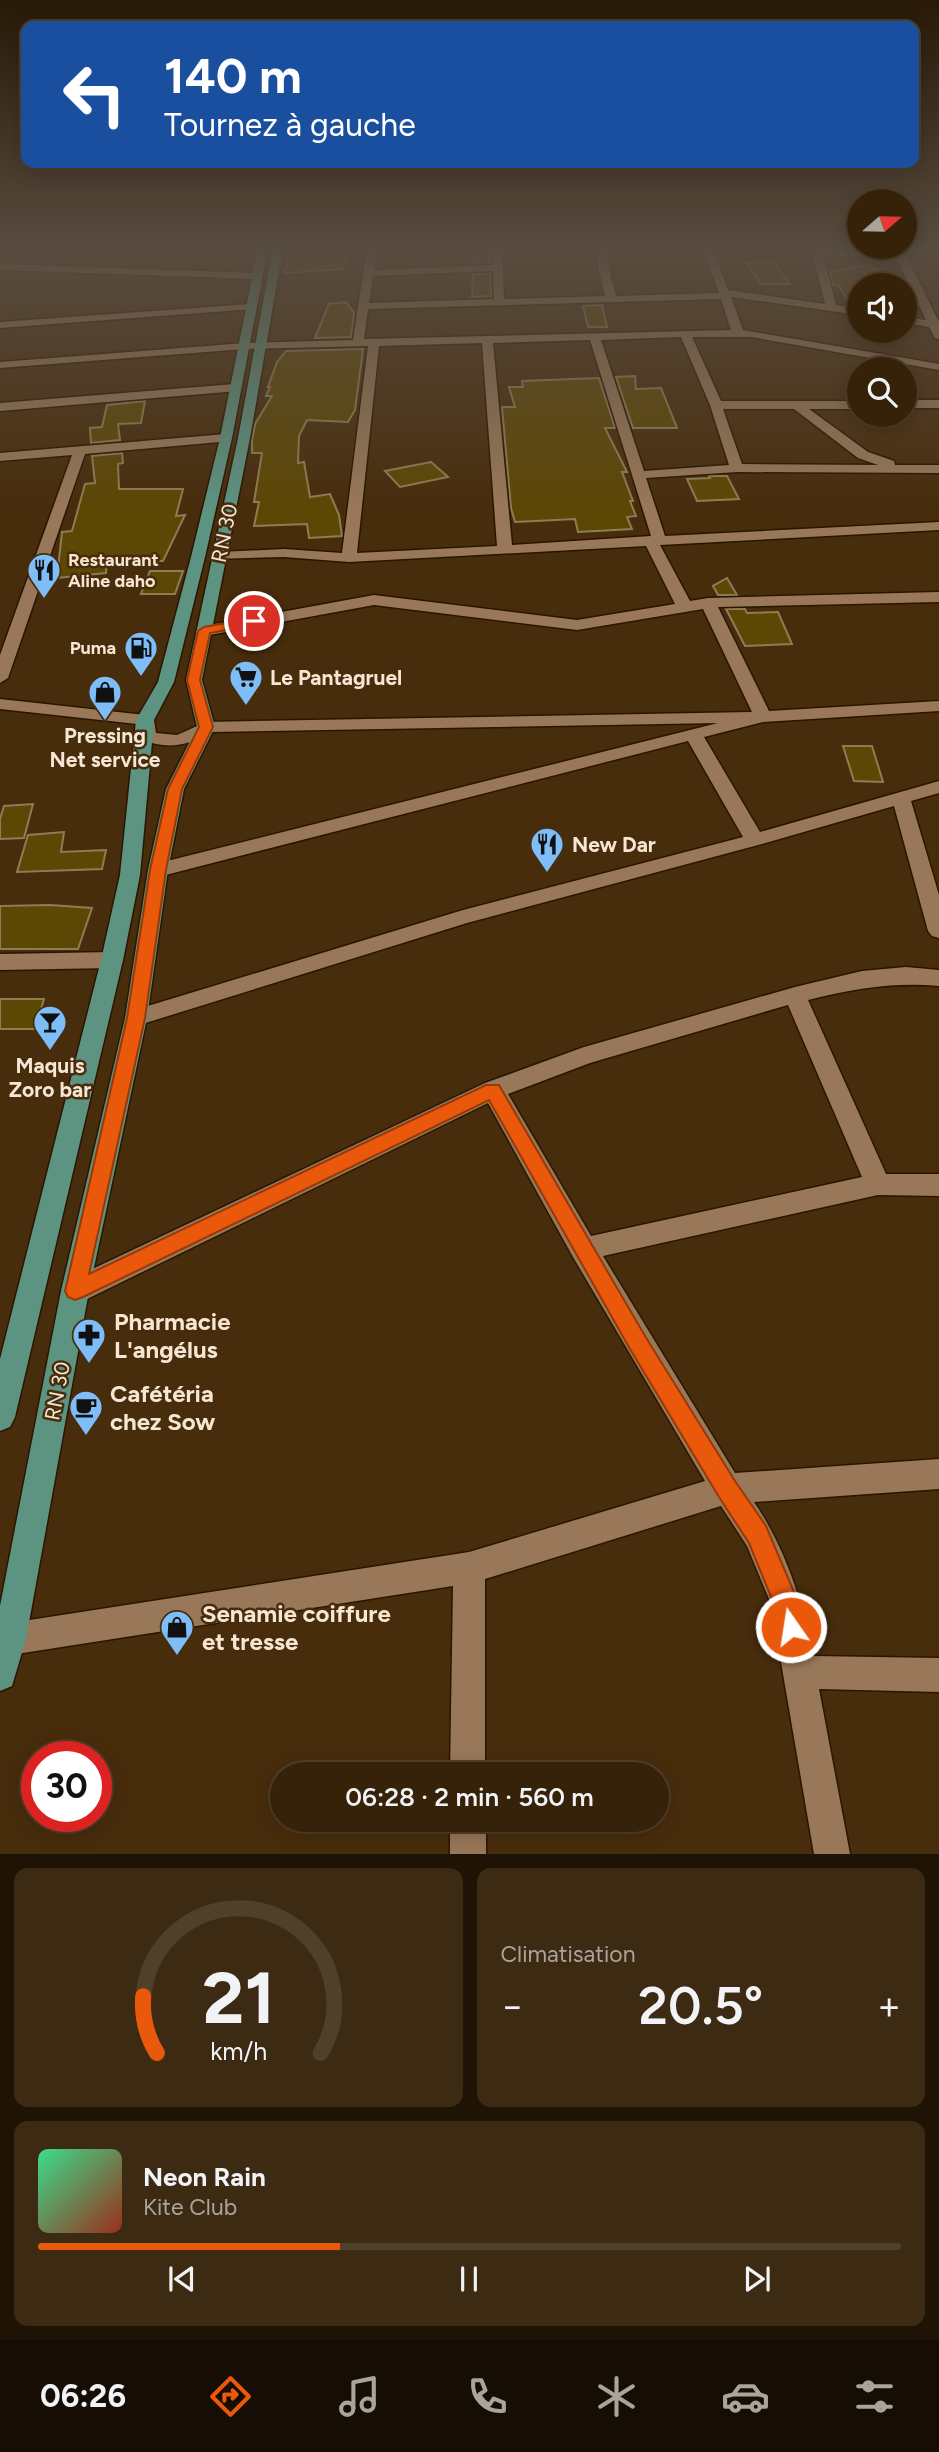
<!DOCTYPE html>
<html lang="fr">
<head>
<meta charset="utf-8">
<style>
  body { margin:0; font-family:Figtree,sans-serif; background:#3d2a12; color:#f1f3f6; height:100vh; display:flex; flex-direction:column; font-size:26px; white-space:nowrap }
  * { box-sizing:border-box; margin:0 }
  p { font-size:23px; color:#aaa49c }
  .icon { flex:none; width:38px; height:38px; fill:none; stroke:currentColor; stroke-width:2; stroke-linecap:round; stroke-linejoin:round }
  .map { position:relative; height:1854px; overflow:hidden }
  .drawer { display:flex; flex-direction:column; gap:14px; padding:14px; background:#1e1305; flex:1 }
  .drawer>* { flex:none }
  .top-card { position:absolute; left:21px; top:21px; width:898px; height:147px; border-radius:14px; box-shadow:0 4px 18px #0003,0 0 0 2px #503f2a; background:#1a4fa0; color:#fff; overflow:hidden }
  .needle { width:46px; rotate:70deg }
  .fabs { position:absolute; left:847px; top:189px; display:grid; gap:14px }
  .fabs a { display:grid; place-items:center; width:70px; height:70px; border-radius:50%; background:#362209; box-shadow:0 4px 18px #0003,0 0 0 2px #503f2a; font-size:35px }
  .speed { position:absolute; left:21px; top:1741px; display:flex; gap:14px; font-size:35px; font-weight:700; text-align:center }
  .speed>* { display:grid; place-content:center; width:91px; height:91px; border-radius:50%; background:#362209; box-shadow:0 4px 18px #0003,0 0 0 2px #503f2a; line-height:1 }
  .speed .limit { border:10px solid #d22; background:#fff; color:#111 }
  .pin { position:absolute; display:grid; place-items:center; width:60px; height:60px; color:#fff; margin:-30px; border:4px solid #fff; border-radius:50%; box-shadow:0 2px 7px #0007 }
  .me { position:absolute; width:77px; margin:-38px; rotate:347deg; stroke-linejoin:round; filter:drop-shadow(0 0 5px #0008) }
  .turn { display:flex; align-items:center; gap:24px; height:147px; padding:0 28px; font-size:32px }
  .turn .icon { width:91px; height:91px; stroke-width:2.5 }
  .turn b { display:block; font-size:49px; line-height:60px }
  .big { font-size:52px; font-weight:600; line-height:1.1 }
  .drawer .card { flex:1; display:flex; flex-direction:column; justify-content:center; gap:10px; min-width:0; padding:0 24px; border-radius:14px; background:#3d2a12 }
  .drawer .dial { align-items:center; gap:0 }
  .dial svg { height:182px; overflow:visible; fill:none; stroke:#503f2a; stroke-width:7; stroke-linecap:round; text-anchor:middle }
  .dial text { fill:#f1f3f6; stroke:none }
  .song { display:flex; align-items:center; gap:21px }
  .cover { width:84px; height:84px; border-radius:10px; background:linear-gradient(135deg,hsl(150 70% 55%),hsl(10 70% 35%)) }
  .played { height:7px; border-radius:4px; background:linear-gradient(90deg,#ea580c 35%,#503f2a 35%) }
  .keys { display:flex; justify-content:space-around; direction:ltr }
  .heat { display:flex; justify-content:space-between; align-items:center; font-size:38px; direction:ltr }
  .drawer .tiles { flex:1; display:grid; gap:14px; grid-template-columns:1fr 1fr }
  .card:last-child { grid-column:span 2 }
  .trip { position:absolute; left:270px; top:1762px; width:399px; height:70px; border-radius:35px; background:#362209; box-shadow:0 4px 18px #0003,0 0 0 2px #503f2a; font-weight:600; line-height:70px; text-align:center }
  .tab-bar { display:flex; height:112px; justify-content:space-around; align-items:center; background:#160e04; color:#aaa49c }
  .tab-bar .icon { width:49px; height:49px }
  .tab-bar .active { color:#ea580c }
  .tab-bar b { font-size:32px; color:#f1f3f6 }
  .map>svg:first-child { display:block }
  .building { fill:#5d4705; stroke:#8e7d54; stroke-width:2 }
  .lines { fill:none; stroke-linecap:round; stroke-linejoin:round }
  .minor-casing { stroke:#2a1600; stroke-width:3 }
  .major-casing { stroke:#2a1600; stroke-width:3 }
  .minor { fill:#987858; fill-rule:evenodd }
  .major { fill:#5d9381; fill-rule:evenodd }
  .route { fill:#ea580c; stroke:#983908; stroke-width:2 }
  .labels { text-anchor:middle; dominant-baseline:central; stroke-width:5; stroke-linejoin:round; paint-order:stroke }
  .far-poi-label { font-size:18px; font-weight:bold; fill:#f7e6d4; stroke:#482d0c; text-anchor:start }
  .street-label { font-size:21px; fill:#f7e6d4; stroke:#482d0c }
  .poi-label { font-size:21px; font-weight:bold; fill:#f7e6d4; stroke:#482d0c; text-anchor:start }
  .near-poi-label { font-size:24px; font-weight:bold; fill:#f7e6d4; stroke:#482d0c; text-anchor:start }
</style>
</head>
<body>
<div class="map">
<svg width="939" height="1854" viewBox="0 0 939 1854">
  <rect width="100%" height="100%" fill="#482d0c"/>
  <g class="building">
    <path d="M474 248H488L490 262 473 263Z"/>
    <path d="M291 252H349L343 269 284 273Z"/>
    <path d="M774 262 790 284H761L746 263Z"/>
    <path d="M867 265 905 283 907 285H859V306L851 305 838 285H833L830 272Z"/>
    <path d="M473 274H490L491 296 472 297Z"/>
    <path d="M346 302 354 313 351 337 315 338 329 304Z"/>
    <path d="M602 305 607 327H588L583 306Z"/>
    <path d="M363 349 355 410 348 422 307 420 299 436 298 463 304 462 310 497 330 494 339 515 342 536 309 538 307 524 254 526 259 502H254L262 453H252V441L255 424 272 396H266L270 387H268L277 362 286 351Z"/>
    <path d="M635 376 636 389 661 388 677 428H633L616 377Z"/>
    <path d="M599 378 615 428H605L627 472H622L633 501H630L636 516 627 517 632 529 578 532 575 519 515 522 511 508 502 407H515L509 387H523L522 381Z"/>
    <path d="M145 401 141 423 118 424 120 440 91 443 90 428 102 427 107 405Z"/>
    <path d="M122 453 123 463 118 464 119 489H183L176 516 185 515 163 561 107 559 106 573 57 578 62 532 72 531 85 484 95 483 92 456Z"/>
    <path d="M431 462 448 477 400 487 385 471Z"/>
    <path d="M709 476H727L739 499 697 501 687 479 710 478Z"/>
    <path d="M150 571H183L175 594H141Z"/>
    <path d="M727 578 737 595H718L713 586Z"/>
    <path d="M726 609H745L747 613 778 612 792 644 745 646Z"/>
    <path d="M843 746H872L883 782 854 781Z"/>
    <path d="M33 804 24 838 0 839V819L4 806Z"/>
    <path d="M64 832 61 852 106 850 102 869 17 872 28 835Z"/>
    <path d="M50 905 92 908 78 949H0V906Z"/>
    <path d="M0 999H44L35 1029H0Z"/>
  </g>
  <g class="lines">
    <defs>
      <g id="minor">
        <path d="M209 248H253L267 252 262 255Z"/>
        <path d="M367 248H377L374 270 493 265 492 248H502L504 299 605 296 594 248H604L616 296 719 293 703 248H713L728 290 825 304 811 248H939V254H905L939 322V339L935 338 929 327 905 323V317L926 320 895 255 823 256 836 305 859 309V315L731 297 743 330 939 364V370L751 337H692L721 401H859V409H809L868 452 894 461 895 465H939V473L737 472 646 478 665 536 939 522V530L660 545 690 601 708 598 939 592V602L718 607 769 711 939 701V711L763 722 704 737 760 832 939 781V793L911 801 939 895V938L932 936 928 931 894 806 762 844 467 923 136 1026 128 1024 125 1018 128 1012 463 910 743 837 688 741 158 877 151 875 148 870 151 865 718 723 210 732C188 747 166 749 142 740L137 724 0 709V699L145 715 154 720 156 733 177 735 206 722 752 712 703 609 577 630 374 605 204 636 198 634 196 631 204 626 374 595 577 620 675 604 646 546 349 562 284 557 214 559 212 556 219 552 284 549 342 553 368 346 245 349 0 368V362L245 343 353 340ZM493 271 494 299 369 303 373 276ZM721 299 731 330 364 339 368 309ZM681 337 710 405 729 465 644 471 601 340ZM590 340 651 536 512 545 493 343ZM482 343 497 546 357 553 379 346ZM723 409H794L858 458 878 465 742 464Z"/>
        <path d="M0 264 257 273 262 276 257 279 0 270Z"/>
        <path d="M250 304 255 307 254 309 0 328V322Z"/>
        <path d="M234 384 238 385V391L0 411V403Z"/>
        <rect x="905" y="400" width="34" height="8"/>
        <path d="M226 434 231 435V441L85 454 8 678 0 683V655L72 455 0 461V453Z"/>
        <path d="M112 952 120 955 123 960 120 965 112 968 0 970V954Z"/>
        <path d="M906 967 939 970V986C893 982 853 989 808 1000L886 1174H939V1196L878 1195 603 1256 735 1473 939 1459V1489L754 1502C786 1549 802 1600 813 1656L939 1658V1692L819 1689 850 1854H814L771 1604 747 1546 721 1506 485 1579V1774H450L453 1586 10 1655 0 1652V1620L10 1623 469 1552 705 1481 573 1257 488 1103 85 1300 75 1303 65 1300 61 1291 65 1282 485 1083 584 1047 795 987 862 971ZM788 1005 862 1177 591 1236 508 1094 590 1063Z"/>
        <rect x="450" y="1820" width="36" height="34"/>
      </g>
      <g id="major">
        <path d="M258 248H268L232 438 205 557 174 682 154 720 140 875 123 960 15 1417 10 1427 0 1431V1359L101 960 120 875 136 720 158 682 191 557 220 438Z"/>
        <path d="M273 248H283L250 438 202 680 215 727 184 789 168 870 147 1018 89 1291 26 1639 12 1686 0 1691V1606L61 1291 125 1018 148 870 166 789 197 727 186 680 238 438Z"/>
      </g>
    </defs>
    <use href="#minor" class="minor-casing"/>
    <use href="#major" class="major-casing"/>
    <use href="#minor" class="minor"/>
    <use href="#major" class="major"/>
  </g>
  <linearGradient id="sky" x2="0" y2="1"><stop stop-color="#281907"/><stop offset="0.49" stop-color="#584c40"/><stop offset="1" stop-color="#584c40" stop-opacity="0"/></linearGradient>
  <rect width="939" height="508" fill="url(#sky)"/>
  <path class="route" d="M254 618 258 619V624L210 633 200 680 213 727 182 789 166 870 145 1018 89 1274 486 1085H499L645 1336 735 1481 766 1526 799 1604 803 1627 799 1636 791 1639 782 1636 774 1604 749 1543 719 1497 630 1349 489 1100 83 1297 75 1300 68 1297 65 1291 127 1018 150 870 168 789 199 727 187 680 198 631 204 627Z"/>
  <defs>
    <symbol id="restaurant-pin" viewBox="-11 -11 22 30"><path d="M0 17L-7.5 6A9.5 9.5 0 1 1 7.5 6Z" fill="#7dbef9" stroke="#482d0c"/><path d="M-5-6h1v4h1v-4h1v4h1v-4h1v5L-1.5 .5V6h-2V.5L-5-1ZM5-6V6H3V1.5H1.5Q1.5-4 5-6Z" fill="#111"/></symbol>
    <symbol id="fuel-pin" viewBox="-11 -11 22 30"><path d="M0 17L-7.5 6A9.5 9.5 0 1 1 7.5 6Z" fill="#7dbef9" stroke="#482d0c"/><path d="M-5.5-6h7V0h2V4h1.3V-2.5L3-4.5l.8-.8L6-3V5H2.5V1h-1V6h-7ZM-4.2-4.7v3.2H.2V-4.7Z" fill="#111"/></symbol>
    <symbol id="supermarket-pin" viewBox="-11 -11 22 30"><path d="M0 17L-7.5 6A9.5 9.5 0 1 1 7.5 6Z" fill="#7dbef9" stroke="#482d0c"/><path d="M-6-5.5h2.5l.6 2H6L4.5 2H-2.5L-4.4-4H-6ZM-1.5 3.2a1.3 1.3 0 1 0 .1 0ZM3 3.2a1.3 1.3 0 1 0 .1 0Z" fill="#111"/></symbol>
    <symbol id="shop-pin" viewBox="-11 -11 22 30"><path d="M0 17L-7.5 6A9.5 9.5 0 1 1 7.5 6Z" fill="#7dbef9" stroke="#482d0c"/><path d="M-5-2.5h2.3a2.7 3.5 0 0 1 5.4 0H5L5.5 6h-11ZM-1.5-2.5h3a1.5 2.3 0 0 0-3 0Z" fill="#111"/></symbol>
    <symbol id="bar-pin" viewBox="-11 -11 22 30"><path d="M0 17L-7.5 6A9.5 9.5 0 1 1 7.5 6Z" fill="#7dbef9" stroke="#482d0c"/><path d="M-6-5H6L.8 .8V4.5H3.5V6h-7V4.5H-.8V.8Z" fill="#111"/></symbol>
    <symbol id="pharmacy-pin" viewBox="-11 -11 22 30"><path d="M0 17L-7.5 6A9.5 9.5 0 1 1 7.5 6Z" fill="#7dbef9" stroke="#482d0c"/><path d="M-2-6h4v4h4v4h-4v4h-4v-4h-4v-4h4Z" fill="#111"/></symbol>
    <symbol id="cafe-pin" viewBox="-11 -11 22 30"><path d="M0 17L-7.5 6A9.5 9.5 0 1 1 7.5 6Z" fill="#7dbef9" stroke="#482d0c"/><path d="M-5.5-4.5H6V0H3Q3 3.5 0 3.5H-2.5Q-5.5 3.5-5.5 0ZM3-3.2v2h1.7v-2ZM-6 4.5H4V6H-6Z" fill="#111"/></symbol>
  </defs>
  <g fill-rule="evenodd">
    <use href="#restaurant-pin" x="25" y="551" width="38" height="52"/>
    <use href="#fuel-pin" x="122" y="629" width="38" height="52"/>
    <use href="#supermarket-pin" x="227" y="658" width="38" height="52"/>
    <use href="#shop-pin" x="86" y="673" width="38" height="52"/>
    <use href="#restaurant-pin" x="528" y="825" width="38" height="52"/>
    <use href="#bar-pin" x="31" y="1003" width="38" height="52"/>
    <use href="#pharmacy-pin" x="70" y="1316" width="38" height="52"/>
    <use href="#cafe-pin" x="67" y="1388" width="38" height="52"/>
    <use href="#shop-pin" x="158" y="1608" width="38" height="52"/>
  </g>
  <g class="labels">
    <g class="far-poi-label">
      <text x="68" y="560">Restaurant<tspan x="68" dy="21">Aline daho</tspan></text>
      <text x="116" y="648" text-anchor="end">Puma</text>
    </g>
    <g class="street-label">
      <text transform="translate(224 533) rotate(-78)">RN 30</text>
      <text transform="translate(57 1391) rotate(-79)">RN 30</text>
    </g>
    <g class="poi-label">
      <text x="270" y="677">Le Pantagruel</text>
      <text x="105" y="735" text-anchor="middle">Pressing<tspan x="105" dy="24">Net service</tspan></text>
      <text x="572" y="844">New Dar</text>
      <text x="50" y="1065" text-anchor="middle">Maquis<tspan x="50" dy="24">Zoro bar</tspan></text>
    </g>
    <g class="near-poi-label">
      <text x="114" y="1321">Pharmacie<tspan x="114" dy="28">L'angélus</tspan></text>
      <text x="110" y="1393">Cafétéria<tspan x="110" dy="28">chez Sow</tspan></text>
      <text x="202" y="1613">Senamie coiffure<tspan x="202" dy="28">et tresse</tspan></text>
    </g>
  </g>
</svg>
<div class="fabs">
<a><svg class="needle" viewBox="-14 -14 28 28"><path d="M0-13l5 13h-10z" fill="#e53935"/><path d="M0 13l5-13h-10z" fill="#aaa49c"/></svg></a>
<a><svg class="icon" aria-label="sound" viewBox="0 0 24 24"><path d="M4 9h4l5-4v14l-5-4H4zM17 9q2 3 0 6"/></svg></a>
<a><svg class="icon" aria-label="search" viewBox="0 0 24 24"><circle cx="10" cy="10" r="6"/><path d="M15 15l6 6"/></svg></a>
</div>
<div class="speed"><div class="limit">30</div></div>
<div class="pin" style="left:254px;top:621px;background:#d93025"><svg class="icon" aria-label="arrive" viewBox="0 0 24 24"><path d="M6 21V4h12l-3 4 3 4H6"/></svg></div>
<svg class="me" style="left:791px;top:1627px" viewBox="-20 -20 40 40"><circle r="17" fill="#ea580c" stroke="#fff" stroke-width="3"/><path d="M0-11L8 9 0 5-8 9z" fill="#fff"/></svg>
<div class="trip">06:28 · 2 min · 560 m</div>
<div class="top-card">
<div class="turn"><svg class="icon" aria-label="left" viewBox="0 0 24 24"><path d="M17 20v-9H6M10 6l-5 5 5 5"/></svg><div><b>140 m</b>Tournez à gauche</div></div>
</div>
</div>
<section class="drawer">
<div class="tiles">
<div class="card dial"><svg viewBox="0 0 100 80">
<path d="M14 69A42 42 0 1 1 86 69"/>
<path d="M14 69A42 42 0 0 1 8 44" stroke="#ea580c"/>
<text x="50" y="56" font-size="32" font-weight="700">21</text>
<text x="50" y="72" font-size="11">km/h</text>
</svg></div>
<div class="card"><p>Climatisation</p>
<div class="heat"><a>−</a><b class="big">20.5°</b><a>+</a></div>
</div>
<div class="card">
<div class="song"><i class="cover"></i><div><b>Neon Rain</b><p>Kite Club</p></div></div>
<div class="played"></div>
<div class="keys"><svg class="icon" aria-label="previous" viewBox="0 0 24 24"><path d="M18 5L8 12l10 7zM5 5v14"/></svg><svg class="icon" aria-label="pause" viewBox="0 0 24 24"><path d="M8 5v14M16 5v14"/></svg><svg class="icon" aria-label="next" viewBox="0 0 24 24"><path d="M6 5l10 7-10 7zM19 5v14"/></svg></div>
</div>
</div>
</section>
<nav class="tab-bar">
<b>06:26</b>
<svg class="icon active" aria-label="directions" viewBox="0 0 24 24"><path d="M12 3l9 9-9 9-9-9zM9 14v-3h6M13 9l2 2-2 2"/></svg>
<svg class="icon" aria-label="music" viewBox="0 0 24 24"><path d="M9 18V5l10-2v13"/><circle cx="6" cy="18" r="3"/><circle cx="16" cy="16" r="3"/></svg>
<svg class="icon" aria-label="phone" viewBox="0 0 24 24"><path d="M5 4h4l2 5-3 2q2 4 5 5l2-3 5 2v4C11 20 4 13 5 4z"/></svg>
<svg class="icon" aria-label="climate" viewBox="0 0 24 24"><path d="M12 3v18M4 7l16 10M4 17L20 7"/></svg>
<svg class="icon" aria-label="car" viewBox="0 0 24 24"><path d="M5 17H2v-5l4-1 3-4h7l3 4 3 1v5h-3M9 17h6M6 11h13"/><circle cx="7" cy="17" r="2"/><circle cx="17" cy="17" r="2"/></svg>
<svg class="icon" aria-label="filters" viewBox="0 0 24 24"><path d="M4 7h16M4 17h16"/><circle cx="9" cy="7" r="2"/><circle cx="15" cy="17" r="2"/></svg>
</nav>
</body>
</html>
